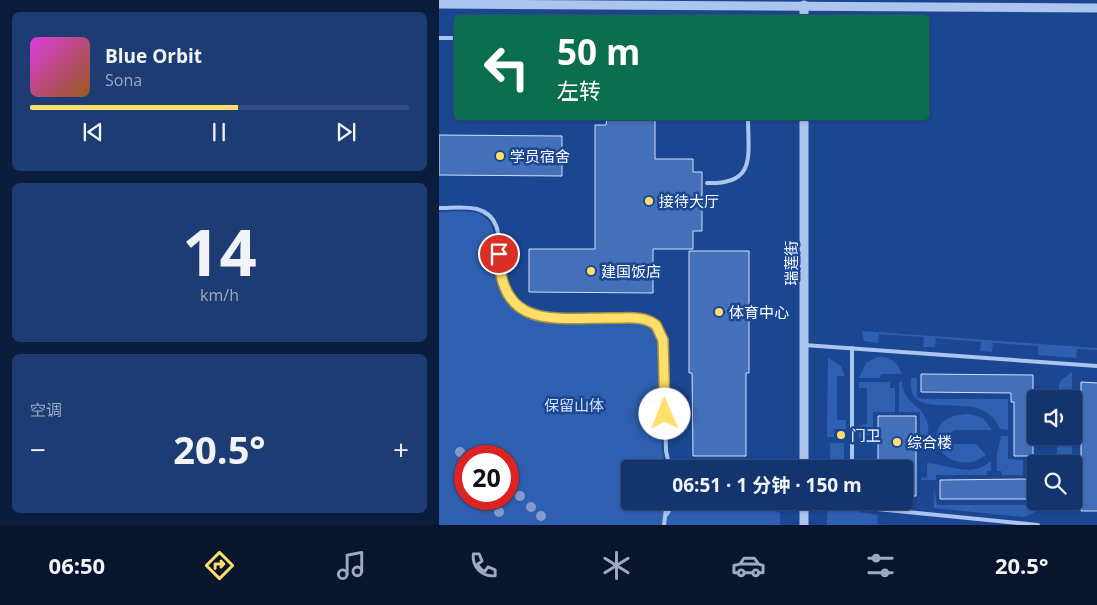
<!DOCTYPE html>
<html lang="zh">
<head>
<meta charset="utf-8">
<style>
  body { margin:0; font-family:"Open Sans","Noto Sans SC",sans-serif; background:#1d3c73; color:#f1f3f6; height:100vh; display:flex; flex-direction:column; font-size:19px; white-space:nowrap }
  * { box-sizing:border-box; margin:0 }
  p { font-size:16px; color:#9daac2 }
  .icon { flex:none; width:28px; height:28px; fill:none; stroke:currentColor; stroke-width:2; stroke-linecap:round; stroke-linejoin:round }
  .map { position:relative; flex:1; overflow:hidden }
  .drawer { display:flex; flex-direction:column; gap:12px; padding:12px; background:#0b1d3c; width:439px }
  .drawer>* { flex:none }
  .top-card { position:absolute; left:15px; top:15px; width:475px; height:105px; border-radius:5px; box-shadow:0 1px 4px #0004,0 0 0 1px #334f81; background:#0b6e4f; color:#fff; overflow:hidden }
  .fabs { position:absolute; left:588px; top:390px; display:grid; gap:10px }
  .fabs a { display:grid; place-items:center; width:55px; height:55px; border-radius:5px; background:#14346e; box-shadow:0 1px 4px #0004,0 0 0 1px #334f81; font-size:25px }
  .speed { position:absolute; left:15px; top:445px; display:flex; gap:10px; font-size:25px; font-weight:700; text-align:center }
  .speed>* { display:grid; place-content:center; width:65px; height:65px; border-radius:50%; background:#14346e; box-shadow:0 1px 4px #0004,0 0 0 1px #334f81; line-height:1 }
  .speed .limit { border:8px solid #d22; background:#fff; color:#111 }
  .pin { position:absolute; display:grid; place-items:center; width:42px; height:42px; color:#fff; margin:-21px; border:2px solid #fff; border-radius:50%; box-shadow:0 1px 5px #0007 }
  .me { position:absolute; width:55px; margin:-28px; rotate:359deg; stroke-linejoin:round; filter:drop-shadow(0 0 4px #0008) }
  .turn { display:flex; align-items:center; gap:18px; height:105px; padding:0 20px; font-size:22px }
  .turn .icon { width:65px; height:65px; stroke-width:2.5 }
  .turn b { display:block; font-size:35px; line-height:42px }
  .big { font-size:38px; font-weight:700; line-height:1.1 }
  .drawer .widget { flex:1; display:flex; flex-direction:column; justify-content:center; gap:8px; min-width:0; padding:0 18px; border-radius:8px; background:#1d3c73 }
  .drawer .dial { align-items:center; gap:0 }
  .dial b { font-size:65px; line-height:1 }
  .song { display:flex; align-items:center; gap:15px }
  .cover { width:60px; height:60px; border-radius:8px; background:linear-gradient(135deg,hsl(300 70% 55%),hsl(30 70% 35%)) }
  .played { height:5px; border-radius:2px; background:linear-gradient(90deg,#ffdf69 55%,#334f81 55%) }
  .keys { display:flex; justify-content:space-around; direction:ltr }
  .heat { display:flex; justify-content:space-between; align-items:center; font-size:28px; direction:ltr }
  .trip { position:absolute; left:182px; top:460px; width:292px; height:50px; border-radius:5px; background:#14346e; box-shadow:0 1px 4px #0004,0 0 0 1px #334f81; font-weight:700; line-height:50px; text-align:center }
  .tabs { display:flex; height:80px; justify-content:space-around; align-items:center; background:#08152c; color:#9daac2 }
  .tabs .icon { width:35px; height:35px }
  .tabs .active { color:#ffdf69 }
  .tabs b { font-size:22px; color:#f1f3f6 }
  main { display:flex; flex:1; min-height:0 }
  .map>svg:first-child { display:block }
  .green { fill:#2e5fb0; fill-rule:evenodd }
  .building { fill:#4470b9; stroke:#d2e1fb }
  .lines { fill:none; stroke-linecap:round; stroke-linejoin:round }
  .service { stroke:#abc5ef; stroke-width:4 }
  .tertiary { stroke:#abc5ef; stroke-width:9 }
  .tree { fill:#809bcc }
  .route-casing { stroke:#a69144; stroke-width:12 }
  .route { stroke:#ffdf69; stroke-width:9 }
  .poi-dot { fill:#ffdf69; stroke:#1b4692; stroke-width:2 }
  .labels { text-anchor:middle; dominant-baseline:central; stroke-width:5; stroke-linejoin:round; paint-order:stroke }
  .poi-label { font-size:15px; fill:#fff; stroke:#1b4692; text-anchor:start }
  .street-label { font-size:15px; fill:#fff; stroke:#1b4692 }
  .park-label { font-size:15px; fill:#d2e1fb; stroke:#1b4692 }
</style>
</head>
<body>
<main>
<section class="drawer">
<div class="widget">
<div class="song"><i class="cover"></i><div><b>Blue Orbit</b><p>Sona</p></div></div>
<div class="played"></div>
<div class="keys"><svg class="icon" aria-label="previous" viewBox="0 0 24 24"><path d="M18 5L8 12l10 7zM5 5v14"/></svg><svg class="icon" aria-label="pause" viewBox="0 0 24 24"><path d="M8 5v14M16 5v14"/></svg><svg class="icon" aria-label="next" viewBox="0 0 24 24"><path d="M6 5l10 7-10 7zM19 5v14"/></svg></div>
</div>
<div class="widget dial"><b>14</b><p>km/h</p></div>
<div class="widget"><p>空调</p>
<div class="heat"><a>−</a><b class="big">20.5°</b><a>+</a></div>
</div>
</section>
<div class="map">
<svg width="659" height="525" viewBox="0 0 659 525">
  <rect width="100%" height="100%" fill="#1b4692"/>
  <g class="green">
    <path d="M0 212C12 212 27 210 38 213 75 226 37 283 80 312 116 335 191 306 217 331L220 342 223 451 227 469H191V501H254L277 510 335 511 341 513V525H0ZM26 456H69V499H26Z"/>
    <path d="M423 331 658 348V350L638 349 637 358 599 355V346L554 343 553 352 541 351 542 342 497 338 496 347H484L485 337 440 334 439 343 425 341Z"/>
    <path d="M438 357C451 356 458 361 463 374H442L441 378H420L427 363Z"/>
    <path d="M389 358 402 366 406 376H398V420H407V429H395V437H388Z"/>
    <path d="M633 372V399H618L621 381Z"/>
    <path d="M472 378H478V397L483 399H569V430L561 429C543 382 466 430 472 378Z"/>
    <path d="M420 382H451V388H456V412H434V435H428V444H420V425L428 424V388H420Z"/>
    <path d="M460 382H463C465 404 482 404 488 421 491 430 488 440 491 449H488V435H481V412H460Z"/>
    <path d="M531 414 544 418 553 430H515L501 444H498C494 422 511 414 531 414Z"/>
    <path d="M562 436H569V459L584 460V475H563L562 471H558V454Z"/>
    <rect x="618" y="436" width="15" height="28"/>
    <path d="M391 443H405V465L400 469H391Z"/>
    <path d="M509 444H537L547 455C534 466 513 465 502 451Z"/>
    <path d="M552 461V471H548V475H497V480H482V478L488 477V463C511 464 531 479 552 461Z"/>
    <path d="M495 489 498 505H595L604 502 597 512 585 517 495 508Z"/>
    <path d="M388 501H407L420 512 439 515 438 524 446 525H388Z"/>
  </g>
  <g class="building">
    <path d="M168 118H216V159H254V172H263V231H254V249H214V293L90 292V249H156V125H167Z"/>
    <path d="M0 135 123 136V176L0 175Z"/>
    <path d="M250 251H310V373H307V456H254L253 373H250Z"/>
    <path d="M482 374 594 375V456H575V402H572V393L482 392Z"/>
    <path d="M642 382 659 383V511H642Z"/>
    <path d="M439 416H477V496H466V469H439Z"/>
    <path d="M584 479 595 480 596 499H501V480Z"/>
  </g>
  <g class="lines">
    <g class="service">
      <path d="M0 38H18"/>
      <path d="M268 183C318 185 309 155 309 118"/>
      <path d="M0 208C12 208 26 206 38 209 81 221 41 283 83 309 118 331 189 304 217 325L224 340 227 451 231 469"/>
      <path d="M365 345 659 366"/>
      <path d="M413 469V348"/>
      <path d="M263 501 286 506 365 508"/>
      <path d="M421 501 438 509 599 525"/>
      <path d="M228 514C236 498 249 502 265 504"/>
      <path d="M225 525 228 501"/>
    </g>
    <g class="tertiary">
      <path d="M0 4 659 8"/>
      <path d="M365 5V18"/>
      <path d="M365 469V118"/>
      <path d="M365 501V525"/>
    </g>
  </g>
  <g class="tree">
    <circle cx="21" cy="452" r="5"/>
    <circle cx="81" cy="496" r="5"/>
    <circle cx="92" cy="507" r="5"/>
    <circle cx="60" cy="512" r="5"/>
    <circle cx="102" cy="516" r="5"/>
  </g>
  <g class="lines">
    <defs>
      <path id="route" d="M60 254C61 332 119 317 176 318 191 318 205 316 217 325L224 340 226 414"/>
    </defs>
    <use href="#route" class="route-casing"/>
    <use href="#route" class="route"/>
  </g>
  <g class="poi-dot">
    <circle cx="61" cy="156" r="5"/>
    <circle cx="210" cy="201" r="5"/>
    <circle cx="152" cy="271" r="5"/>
    <circle cx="280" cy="312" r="5"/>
    <circle cx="402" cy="435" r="5"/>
    <circle cx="458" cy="442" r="5"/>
  </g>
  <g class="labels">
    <g class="poi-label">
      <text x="71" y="156">学员宿舍</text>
      <text x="220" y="201">接待大厅</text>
      <text x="162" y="271">建国饭店</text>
      <text x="290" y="312">体育中心</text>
      <text x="412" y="435">门卫</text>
      <text x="468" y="442">综合楼</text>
    </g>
    <g class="street-label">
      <text transform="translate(352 263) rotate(-90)">瑞莲街</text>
    </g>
    <g class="park-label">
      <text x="135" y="405">保留山体</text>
    </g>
  </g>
</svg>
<div class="fabs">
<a><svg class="icon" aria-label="sound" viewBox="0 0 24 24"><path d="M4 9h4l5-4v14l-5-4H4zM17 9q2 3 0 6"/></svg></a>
<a><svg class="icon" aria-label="search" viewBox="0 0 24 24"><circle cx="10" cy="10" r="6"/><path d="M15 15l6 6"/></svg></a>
</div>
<div class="speed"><div class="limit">20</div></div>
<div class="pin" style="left:60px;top:254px;background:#d93025"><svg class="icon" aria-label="arrive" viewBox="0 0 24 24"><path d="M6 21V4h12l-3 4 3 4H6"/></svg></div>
<svg class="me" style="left:226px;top:414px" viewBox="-20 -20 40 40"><circle r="19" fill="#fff"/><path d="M0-13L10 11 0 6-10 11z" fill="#ffdf69"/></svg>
<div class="trip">06:51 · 1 分钟 · 150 m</div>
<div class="top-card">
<div class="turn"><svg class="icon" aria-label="left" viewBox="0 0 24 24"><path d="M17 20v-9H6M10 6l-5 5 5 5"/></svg><div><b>50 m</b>左转</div></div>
</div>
</div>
</main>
<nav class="tabs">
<b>06:50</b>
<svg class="icon active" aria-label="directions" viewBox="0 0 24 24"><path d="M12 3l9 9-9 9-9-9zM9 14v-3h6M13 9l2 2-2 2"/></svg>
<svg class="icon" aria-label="music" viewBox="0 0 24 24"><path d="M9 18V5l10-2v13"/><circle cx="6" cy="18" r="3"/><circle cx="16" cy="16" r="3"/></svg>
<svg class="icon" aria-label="phone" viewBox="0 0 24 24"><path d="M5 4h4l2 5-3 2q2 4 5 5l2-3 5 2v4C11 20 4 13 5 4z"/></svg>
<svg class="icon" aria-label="climate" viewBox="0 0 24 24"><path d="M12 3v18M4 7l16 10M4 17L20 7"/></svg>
<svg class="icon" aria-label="car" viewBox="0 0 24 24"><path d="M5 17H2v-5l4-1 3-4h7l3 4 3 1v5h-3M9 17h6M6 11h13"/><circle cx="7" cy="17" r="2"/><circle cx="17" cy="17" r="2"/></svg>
<svg class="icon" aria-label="filters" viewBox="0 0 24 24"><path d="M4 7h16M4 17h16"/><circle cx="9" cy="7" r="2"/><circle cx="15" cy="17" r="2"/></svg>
<b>20.5°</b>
</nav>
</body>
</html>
